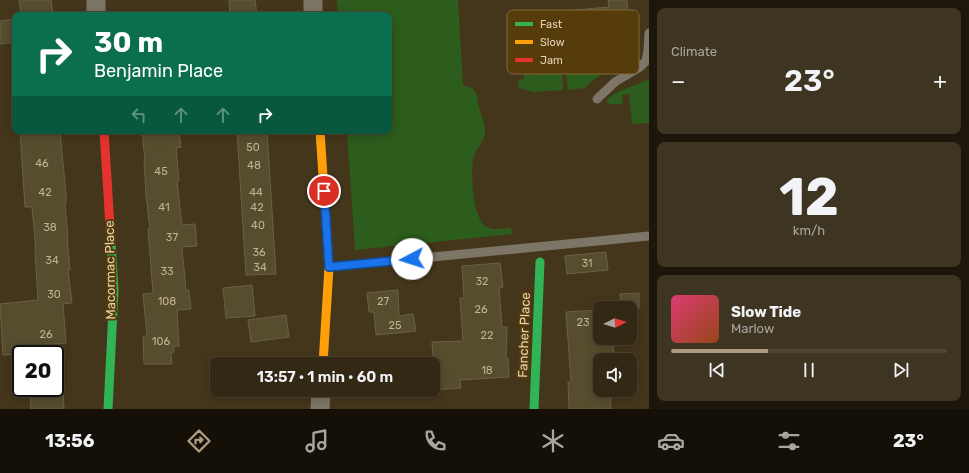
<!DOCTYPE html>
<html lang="en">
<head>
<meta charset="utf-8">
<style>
  body { margin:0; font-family:Rubik,sans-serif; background:#3e3422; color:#f1f3f6; height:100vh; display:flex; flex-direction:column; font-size:15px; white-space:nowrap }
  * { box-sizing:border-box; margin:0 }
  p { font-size:13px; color:#a9a6a0 }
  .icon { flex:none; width:22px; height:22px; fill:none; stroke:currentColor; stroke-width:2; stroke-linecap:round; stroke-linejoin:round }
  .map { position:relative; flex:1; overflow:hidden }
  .sheet { display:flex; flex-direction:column; gap:8px; padding:8px; background:#1c160b; width:320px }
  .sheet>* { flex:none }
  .banner { position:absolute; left:12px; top:12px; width:380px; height:122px; border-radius:8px; box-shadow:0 2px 10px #0003,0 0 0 1px #4e4434; background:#0b6e4f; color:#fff; overflow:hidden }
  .needle { width:26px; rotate:85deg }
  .fabs { position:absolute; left:593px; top:301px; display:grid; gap:8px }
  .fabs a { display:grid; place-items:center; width:44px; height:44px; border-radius:8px; background:#332814; box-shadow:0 2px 10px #0003,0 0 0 1px #4e4434; font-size:20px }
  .speed { position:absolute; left:12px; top:345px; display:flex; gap:8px; font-size:20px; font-weight:700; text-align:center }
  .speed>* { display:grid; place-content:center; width:52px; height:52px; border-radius:50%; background:#332814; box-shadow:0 2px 10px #0003,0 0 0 1px #4e4434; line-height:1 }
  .speed .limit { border:2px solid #111; border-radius:6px; background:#fff; color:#111 }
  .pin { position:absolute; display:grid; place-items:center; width:34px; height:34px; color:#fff; margin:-17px; border:2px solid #fff; border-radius:50%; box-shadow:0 1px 4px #0007 }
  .me { position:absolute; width:44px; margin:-22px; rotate:265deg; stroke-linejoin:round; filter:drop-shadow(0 0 3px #0008) }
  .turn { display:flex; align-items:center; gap:14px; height:84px; padding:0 16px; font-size:18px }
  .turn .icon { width:52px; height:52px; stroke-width:2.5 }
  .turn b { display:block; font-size:28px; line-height:34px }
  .lanes { display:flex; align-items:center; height:38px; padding:0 16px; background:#0003; justify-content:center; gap:20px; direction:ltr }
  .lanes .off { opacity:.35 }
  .big { font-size:30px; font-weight:600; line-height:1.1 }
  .sheet .widget { flex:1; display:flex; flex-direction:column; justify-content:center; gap:6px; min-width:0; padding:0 14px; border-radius:8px; background:#3e3422 }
  .sheet .dial { align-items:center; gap:0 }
  .dial b { font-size:52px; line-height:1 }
  .song { display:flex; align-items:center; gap:12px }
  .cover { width:48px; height:48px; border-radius:6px; background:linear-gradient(135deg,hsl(340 70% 55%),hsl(20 70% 35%)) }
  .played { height:4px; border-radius:2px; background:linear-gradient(90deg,#ad9c7f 35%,#4e4434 35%) }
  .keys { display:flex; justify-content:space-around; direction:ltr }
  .heat { display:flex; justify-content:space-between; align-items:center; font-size:22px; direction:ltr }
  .trip { position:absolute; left:210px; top:357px; width:230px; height:40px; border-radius:8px; background:#332814; box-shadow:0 2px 10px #0003,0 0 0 1px #4e4434; font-weight:600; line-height:40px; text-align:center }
  .tab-bar { display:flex; height:64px; justify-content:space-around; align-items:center; background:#141008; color:#a9a6a0 }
  .tab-bar .icon { width:28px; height:28px }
  .tab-bar .selected { color:#ad9c7f }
  .tab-bar b { font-size:18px; color:#f1f3f6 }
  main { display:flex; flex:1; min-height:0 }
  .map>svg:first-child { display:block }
  .green { fill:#2c5d1c }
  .building { fill:#564d2f; stroke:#696047 }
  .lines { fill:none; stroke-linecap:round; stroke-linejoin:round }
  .lane { stroke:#7d7567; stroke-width:9 }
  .street { stroke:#7d7567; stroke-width:19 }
  .fast { stroke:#30b455; stroke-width:9 }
  .slow { stroke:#ff9f0a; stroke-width:9 }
  .jam { stroke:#e5322d; stroke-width:9 }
  .route-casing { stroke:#114b97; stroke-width:10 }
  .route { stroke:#1a73e8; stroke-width:7 }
  .labels { text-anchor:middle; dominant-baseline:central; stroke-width:4; stroke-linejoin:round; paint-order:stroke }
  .number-label { font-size:11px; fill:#c1b294 }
  .street-label { font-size:13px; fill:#e5d3b5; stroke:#553c0a }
  .key { fill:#553c0a; stroke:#80693d; stroke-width:1 }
  .key-label { font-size:11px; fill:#e5d3b5 }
</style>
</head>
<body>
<main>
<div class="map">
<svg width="649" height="409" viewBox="0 0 649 409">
  <rect width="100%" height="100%" fill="#44361b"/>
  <g class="green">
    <path d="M337 0H458L463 85C467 86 471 87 474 90 478 95 477 101 479 107 481 116 486 124 485 134 483 142 477 148 474 156 470 170 472 219 487 227 494 231 504 228 511 228L512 234 355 250 347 131H389V15H338Z"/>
    <path d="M613 67 593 80 585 88 568 90 566 72Z"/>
    <path d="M562 72 563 90 533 92 519 88 518 80 524 79V75Z"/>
    <path d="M649 79V123L632 124 629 94 622 95 623 104H610L606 102C612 90 638 86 649 79Z"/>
  </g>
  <g class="building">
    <path d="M19 0H51L53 15H21Z"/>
    <path d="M229 0H255L257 15H230Z"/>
    <path d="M608 0H627L630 43 521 53 517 15 609 7Z"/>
    <path d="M15 19V42L0 44V21Z"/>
    <path d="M20 131H60L66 195V203L65 204 68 237H67L70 270H68L72 303 63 304 66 343 21 346V354L3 355 0 304 38 300 35 251H36L32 207H25Z"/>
    <path d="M142 131H179L181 147 176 148 179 181H177L182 225 195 224 197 246 182 247 186 291 189 290 191 309 177 310 179 346H174V352L171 353 172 364H144L143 336H147L143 294 153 293 148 229H150L146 195 144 161H145Z"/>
    <path d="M237 131H267L276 274 246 275Z"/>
    <path d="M606 252 608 270 567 274 565 256Z"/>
    <path d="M500 263 503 287 499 288 502 327H507L506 358H508L509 377 460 380 461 388 435 390 432 342 463 341 460 298H464L462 266Z"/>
    <path d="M252 285 255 316 226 318 223 288Z"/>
    <path d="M398 290 399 316 413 314 416 331 376 335 374 312H369L367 293Z"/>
    <path d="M639 293V308H621L620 294Z"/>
    <path d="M600 310V342L613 341 614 360H600V390H610L611 409H569L568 382H571L566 312Z"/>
    <path d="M286 315 289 337 251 342 248 320Z"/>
    <path d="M63 387 64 409H31L30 389Z"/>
  </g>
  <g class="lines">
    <g class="lane">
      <path d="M597 99 615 82 640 67 646 61 648 51 649 33"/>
      <path d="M329 267 649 236"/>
    </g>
    <g class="street">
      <path d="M96 0V15"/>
      <path d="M313 0V15"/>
      <path d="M320 409 321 390"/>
    </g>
    <g class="fast">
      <path d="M108 409 114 290 111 242"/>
      <path d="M534 409 540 262"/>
    </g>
    <path class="slow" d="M320 131 329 267 323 364"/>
    <path class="jam" d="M104 131 111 242"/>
  </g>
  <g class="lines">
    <defs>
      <path id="route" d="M324 191 329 267 412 259"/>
    </defs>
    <use href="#route" class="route-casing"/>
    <use href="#route" class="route"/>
  </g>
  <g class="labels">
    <g class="number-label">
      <text x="253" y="147">50</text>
      <text x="42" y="163">46</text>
      <text x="254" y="165">48</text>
      <text x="161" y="171">45</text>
      <text x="45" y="192">42</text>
      <text x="256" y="192">44</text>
      <text x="164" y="207">41</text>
      <text x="257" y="207">42</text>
      <text x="258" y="225">40</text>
      <text x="50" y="227">38</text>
      <text x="172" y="237">37</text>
      <text x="259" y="252">36</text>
      <text x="52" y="260">34</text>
      <text x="587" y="263">31</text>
      <text x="260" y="267">34</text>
      <text x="167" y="271">33</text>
      <text x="482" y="281">32</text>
      <text x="54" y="294">30</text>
      <text x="167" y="301">108</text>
      <text x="383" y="301">27</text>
      <text x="481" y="309">26</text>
      <text x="583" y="322">23</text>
      <text x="395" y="325">25</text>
      <text x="46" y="334">26</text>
      <text x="487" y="335">22</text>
      <text x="161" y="341">106</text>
      <text x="487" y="370">18</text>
    </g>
    <g class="street-label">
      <text transform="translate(110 270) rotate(-91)">Macormac Place</text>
      <text transform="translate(524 335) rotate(-88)">Fancher Place</text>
    </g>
  </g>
  <rect x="507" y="10" width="132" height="64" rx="6" class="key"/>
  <rect x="515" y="22" width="18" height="4" fill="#30b455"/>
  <rect x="515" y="40" width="18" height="4" fill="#ff9f0a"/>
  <rect x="515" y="58" width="18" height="4" fill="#e5322d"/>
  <g class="key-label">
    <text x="540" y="28">Fast</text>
    <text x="540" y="46">Slow</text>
    <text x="540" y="64">Jam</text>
  </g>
</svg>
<div class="fabs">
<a><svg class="needle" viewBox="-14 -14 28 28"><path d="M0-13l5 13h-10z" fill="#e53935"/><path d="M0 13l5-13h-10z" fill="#a9a6a0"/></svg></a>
<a><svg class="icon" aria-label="sound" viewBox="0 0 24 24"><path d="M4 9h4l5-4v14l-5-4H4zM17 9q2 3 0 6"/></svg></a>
</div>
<div class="speed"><div class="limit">20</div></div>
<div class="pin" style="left:324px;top:191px;background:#d93025"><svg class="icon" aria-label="arrive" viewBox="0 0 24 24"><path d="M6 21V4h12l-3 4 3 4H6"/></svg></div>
<svg class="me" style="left:412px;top:259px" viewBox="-20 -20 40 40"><circle r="19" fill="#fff"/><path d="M0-13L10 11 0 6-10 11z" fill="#1a73e8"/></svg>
<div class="trip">13:57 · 1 min · 60 m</div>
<div class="banner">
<div class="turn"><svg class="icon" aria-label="right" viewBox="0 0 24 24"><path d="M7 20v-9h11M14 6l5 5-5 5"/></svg><div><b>30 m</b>Benjamin Place</div></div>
<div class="lanes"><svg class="icon off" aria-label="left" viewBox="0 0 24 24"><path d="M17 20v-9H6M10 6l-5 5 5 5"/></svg><svg class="icon off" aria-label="ahead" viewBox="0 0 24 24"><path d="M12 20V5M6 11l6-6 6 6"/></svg><svg class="icon off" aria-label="ahead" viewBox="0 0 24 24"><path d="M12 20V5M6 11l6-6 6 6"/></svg><svg class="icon" aria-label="right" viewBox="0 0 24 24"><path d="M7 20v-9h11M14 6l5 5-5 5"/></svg></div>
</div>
</div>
<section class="sheet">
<div class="widget"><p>Climate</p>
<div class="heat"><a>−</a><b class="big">23°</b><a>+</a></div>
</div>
<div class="widget dial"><b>12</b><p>km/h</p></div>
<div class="widget">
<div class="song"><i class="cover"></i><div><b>Slow Tide</b><p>Marlow</p></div></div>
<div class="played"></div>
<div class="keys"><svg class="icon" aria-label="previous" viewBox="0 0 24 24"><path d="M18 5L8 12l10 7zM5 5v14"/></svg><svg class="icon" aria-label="pause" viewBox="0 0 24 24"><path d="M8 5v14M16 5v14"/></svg><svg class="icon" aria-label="next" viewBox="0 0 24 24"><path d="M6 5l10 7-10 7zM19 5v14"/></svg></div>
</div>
</section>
</main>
<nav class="tab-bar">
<b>13:56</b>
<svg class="icon selected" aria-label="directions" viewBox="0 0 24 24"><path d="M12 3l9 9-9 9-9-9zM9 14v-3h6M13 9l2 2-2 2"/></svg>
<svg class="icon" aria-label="music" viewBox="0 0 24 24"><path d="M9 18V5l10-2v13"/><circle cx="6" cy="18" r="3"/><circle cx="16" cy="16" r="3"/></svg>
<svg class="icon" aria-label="phone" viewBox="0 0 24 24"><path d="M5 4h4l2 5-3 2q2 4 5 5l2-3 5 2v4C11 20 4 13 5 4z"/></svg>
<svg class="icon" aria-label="climate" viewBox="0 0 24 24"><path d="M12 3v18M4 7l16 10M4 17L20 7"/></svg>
<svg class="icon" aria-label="car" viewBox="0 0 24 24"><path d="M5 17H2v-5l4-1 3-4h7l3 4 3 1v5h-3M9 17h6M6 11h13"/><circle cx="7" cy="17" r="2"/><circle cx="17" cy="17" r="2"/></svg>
<svg class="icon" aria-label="filters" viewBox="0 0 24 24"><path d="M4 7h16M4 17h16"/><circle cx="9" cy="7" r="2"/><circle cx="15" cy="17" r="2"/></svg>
<b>23°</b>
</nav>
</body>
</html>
